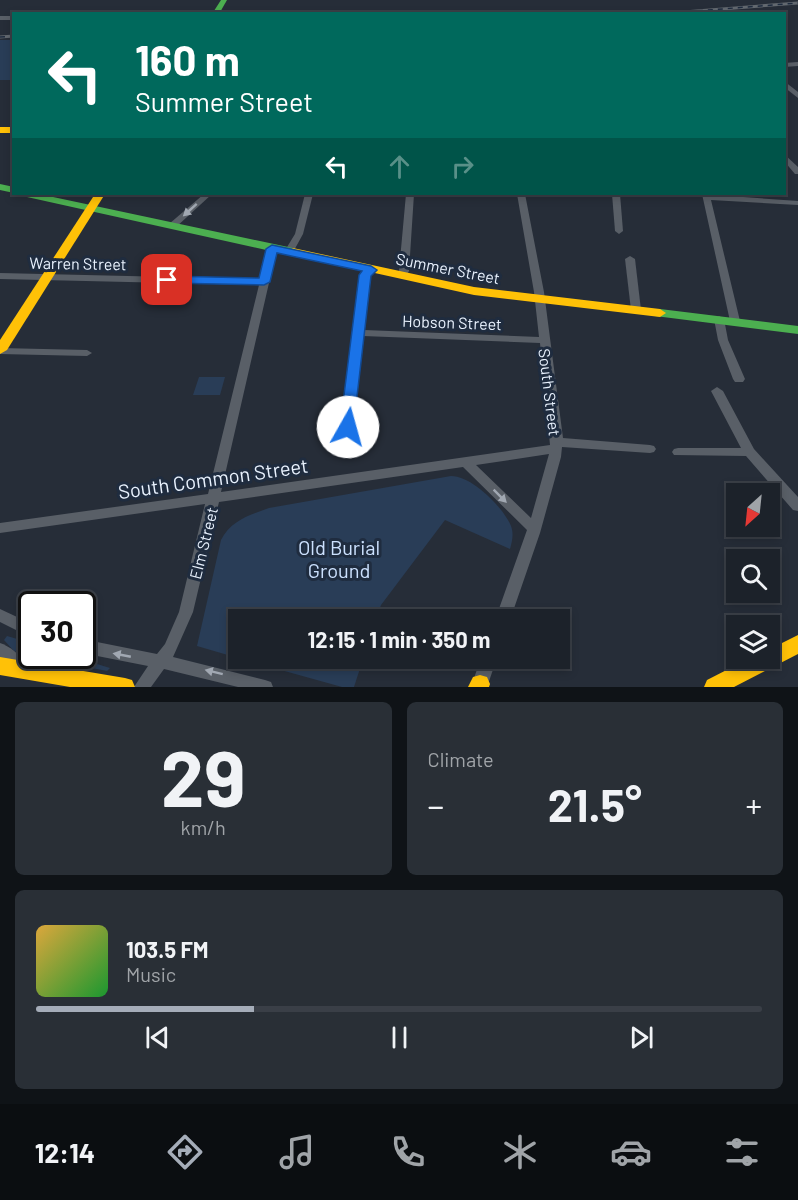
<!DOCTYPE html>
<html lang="en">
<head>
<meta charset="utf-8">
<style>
  body { margin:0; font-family:Barlow,sans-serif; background:#292f36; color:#f1f3f6; height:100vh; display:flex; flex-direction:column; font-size:22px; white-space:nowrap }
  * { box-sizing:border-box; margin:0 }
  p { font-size:20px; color:#a0a4a8 }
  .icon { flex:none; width:33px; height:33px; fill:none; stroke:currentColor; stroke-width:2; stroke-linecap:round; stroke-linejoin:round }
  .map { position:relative; height:687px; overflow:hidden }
  .drawer { display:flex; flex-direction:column; gap:15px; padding:15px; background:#0f1317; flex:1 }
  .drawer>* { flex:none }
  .banner { position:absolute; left:12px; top:12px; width:774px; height:183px; border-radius:0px; box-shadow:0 3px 9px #0003,0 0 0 2px #3a3f47; background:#00695c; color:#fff; overflow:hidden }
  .needle { width:39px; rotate:207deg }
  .fabs { position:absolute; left:726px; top:483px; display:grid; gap:12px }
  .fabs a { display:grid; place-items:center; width:54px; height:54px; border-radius:0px; background:#1c222a; box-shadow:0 3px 9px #0003,0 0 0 2px #3a3f47; font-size:30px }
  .speed { position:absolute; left:18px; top:591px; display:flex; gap:12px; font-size:30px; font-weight:700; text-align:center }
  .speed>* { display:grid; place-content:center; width:78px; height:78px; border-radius:50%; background:#1c222a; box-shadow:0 3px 9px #0003,0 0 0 2px #3a3f47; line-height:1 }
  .speed .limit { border:3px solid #111; border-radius:9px; background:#fff; color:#111 }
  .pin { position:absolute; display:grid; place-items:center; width:51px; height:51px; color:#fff; margin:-26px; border-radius:12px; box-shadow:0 3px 9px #0006 }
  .me { position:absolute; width:66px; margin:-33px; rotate:7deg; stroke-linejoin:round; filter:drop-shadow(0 0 4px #0008) }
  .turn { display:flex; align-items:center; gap:21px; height:126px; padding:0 24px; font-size:27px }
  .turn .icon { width:78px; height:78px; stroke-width:2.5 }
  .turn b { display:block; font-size:42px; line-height:51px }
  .lanes { display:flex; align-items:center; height:57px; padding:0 24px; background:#0003; justify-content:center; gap:30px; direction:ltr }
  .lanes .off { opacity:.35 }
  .big { font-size:45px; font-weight:700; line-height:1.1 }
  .drawer .tile { flex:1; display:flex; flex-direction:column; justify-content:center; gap:9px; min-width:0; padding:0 21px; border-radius:9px; background:#292f36 }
  .drawer .dial { align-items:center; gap:0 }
  .dial b { font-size:78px; line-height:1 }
  .song { display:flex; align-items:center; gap:18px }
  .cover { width:72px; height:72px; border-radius:9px; background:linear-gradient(135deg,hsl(40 70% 55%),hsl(130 70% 35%)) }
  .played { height:6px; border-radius:3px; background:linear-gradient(90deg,#a5adb9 30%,#3a3f47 30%) }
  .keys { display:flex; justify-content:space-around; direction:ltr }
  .heat { display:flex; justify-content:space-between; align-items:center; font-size:33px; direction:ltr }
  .drawer .tiles { flex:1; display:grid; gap:15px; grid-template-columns:1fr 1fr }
  .tile:last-child { grid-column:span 2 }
  .trip { position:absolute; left:228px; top:609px; width:342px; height:60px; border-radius:0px; background:#1c222a; box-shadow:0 3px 9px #0003,0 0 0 2px #3a3f47; font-weight:700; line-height:60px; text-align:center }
  .menu { display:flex; height:96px; justify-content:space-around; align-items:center; background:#0b0e11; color:#a0a4a8 }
  .menu .icon { width:42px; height:42px }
  .menu .current { color:#a5adb9 }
  .menu b { font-size:27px; color:#f1f3f6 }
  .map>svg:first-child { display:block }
  .green { fill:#293d57 }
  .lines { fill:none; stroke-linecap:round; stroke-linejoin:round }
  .street { fill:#595f67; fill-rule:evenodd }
  .fast { fill:#4caf50; fill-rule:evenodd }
  .slow { fill:#ffc107; fill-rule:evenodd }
  .rail-casing { stroke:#62686f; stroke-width:3 }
  .rail { stroke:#1f2c3f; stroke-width:1.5; stroke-dasharray:5; stroke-linecap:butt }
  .oneway { fill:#a1a8b2 }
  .route { fill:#1a73e8; stroke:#114b97; stroke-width:1.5 }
  .labels { text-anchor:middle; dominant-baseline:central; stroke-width:6; stroke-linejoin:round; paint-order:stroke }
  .street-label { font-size:16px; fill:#e9f2fe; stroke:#1f2c3f }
  .near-street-label { font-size:20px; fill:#e9f2fe; stroke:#1f2c3f }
  .near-park-label { font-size:20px; fill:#cce1fe; stroke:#1f2c3f }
</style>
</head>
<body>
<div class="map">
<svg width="798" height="687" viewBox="0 0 798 687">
  <rect width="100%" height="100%" fill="#262d38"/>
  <g class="green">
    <rect x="0" y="40" width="13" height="40"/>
    <path d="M199 377H225L220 395H193Z"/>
    <path d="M451 476C472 476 503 507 511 526 514 534 512 542 510 549L445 520 381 605 376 619 238 620V658L197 646 221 540C231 520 250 515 269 508Z"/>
    <path d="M7 636 31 643 32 656H71L110 668 107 671 21 654 14 651 4 640Z"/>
    <path d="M241 659H363L354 687H342Z"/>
  </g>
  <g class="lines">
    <g class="street">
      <rect x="0" y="16" width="14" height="4"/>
      <path d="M798 62V66L784 67V63Z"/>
      <path d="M784 81 798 92V98L784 87Z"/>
      <path d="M784 154 798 167V174H795L784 161Z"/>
      <path d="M204 194H212L175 228H169V224Z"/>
      <path d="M305 194H313L303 234 292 254H286L284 252 295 234Z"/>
      <path d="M406 194H414L409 271 405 278 402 279 397 276 399 271Z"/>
      <path d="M517 194H525L544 292 563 438 650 445 654 446 656 449 654 452 650 453 562 447 561 457 540 533 510 620H495L527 530 463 467 219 502 193 612 173 657 265 680 271 682 273 687H238L164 669 151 687H134L148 666 82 653V639L157 654 165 644 179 612 205 504 0 533V523L208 494 259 285 0 279V273L260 279 267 248 272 245 275 246 277 248 221 492 550 445 540 343 363 336 354 427 352 430H344L342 427 360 275 368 268H374L376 270 370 276 364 330 539 337 534 292ZM549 454 531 518 476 465Z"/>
      <path d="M612 194H620L623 231 619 234 615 231Z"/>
      <path d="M702 194 798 201V205L711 200 740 321 739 323H731L730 321Z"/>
      <path d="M630 256 635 259 641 310 636 313 631 310 625 259Z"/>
      <path d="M719 316 724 319 728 340 745 379 743 382H735L733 379 718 340 714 319Z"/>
      <path d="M0 348 87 350 92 353 87 356 0 354Z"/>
      <path d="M717 387 723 391 754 449 798 497V511L793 510 746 456 674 455 672 452 674 449 678 448H741L711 391Z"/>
      <path d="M0 609 32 624V638L0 622Z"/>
      <path d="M0 643C9 646 20 654 24 663L21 668 16 670 11 668 0 659Z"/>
      <path d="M481 658H497L487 687H473L472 684Z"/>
    </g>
    <g class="fast">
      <path d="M221 0H227L219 14H212Z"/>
      <path d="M0 184 14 187V193L0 190Z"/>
      <path d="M22 194H39L293 248 299 252 293 256 27 197Z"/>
      <path d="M660 309 798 326V334L655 316 654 313 655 310Z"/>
    </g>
    <g class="slow">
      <rect x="0" y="127" width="14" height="6"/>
      <path d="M95 194H105L7 350 0 354V340Z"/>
      <path d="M293 248 474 287 660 309 666 313 660 317 474 295 289 254 287 252Z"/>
      <path d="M798 635V654L734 687H704L707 680 750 658H770V649Z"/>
      <path d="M0 657 125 678 132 680 135 687H70L0 675Z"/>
      <path d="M480 675 487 677 490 684 489 687H468L473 677Z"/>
    </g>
    <defs>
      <g id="rail">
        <path d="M658 14 798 3"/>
        <path d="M0 37 14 36"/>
      </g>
    </defs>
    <use href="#rail" class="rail-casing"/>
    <use href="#rail" class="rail"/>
  </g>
  <defs><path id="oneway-solid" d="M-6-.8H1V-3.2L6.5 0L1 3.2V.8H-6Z" transform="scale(1.5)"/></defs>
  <g class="oneway">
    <use href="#oneway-solid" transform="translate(190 210) rotate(138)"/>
    <use href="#oneway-solid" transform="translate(500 496) rotate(45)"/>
    <use href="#oneway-solid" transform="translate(122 655) rotate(-169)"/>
    <use href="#oneway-solid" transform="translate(214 672) rotate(-166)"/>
  </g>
  <path class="route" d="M272 245 371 266 377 270 371 276 353 431H342L340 427 359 275 362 271 277 253 270 282 264 285 167 283 161 280 167 276 259 278 266 249Z"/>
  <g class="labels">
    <g class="street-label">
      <text transform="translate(78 263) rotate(1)">Warren Street</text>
      <text transform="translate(448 268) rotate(11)">Summer Street</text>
      <text transform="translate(452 322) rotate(2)">Hobson Street</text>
      <text transform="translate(550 392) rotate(83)">South Street</text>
      <text transform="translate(203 543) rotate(-76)">Elm Street</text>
    </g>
    <g class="near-street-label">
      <text transform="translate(213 478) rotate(-8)">South Common Street</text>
    </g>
    <g class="near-park-label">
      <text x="339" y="547">Old Burial<tspan x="339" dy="23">Ground</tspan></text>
    </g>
  </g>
</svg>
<div class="fabs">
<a><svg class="needle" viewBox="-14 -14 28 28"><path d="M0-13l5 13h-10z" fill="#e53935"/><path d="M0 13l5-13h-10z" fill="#a0a4a8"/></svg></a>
<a><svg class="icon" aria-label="search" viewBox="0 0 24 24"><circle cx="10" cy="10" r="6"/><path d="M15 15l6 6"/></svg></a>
<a><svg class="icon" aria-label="layers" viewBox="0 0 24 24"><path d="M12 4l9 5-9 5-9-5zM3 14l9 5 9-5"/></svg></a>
</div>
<div class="speed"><div class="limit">30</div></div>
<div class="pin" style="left:167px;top:280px;background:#d93025"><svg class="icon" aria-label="arrive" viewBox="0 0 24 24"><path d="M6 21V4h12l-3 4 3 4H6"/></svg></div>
<svg class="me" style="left:348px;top:427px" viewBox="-20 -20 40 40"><circle r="19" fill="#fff"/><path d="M0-13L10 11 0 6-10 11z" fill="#1a73e8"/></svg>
<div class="trip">12:15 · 1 min · 350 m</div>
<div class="banner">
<div class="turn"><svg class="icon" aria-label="left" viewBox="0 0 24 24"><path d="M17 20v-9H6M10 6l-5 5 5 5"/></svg><div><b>160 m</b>Summer Street</div></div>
<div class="lanes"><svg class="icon" aria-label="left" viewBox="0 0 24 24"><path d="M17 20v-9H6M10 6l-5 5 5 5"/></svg><svg class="icon off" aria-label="ahead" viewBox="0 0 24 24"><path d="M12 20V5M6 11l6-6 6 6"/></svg><svg class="icon off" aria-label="right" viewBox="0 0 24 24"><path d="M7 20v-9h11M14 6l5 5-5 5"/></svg></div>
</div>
</div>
<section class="drawer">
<div class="tiles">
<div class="tile dial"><b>29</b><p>km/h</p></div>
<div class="tile"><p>Climate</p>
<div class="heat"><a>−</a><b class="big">21.5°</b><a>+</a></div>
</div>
<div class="tile">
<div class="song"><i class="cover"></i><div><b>103.5 FM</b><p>Music</p></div></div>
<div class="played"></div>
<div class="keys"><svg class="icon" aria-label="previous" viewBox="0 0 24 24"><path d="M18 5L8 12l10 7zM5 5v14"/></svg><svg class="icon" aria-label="pause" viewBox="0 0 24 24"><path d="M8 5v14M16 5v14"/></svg><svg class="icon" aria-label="next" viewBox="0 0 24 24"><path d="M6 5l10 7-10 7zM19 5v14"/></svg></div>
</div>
</div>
</section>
<nav class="menu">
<b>12:14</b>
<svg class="icon current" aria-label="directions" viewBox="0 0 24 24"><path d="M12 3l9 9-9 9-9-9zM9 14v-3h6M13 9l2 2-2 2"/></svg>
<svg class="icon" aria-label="music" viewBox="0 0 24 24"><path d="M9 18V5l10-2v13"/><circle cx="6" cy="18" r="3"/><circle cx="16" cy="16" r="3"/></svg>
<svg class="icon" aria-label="phone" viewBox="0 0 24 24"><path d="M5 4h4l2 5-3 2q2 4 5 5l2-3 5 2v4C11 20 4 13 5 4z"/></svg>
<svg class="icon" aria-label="climate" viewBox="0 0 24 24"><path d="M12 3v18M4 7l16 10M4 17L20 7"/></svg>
<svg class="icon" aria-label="car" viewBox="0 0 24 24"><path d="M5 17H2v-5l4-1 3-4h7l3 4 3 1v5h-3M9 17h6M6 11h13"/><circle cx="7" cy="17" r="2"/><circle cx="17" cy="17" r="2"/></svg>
<svg class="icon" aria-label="filters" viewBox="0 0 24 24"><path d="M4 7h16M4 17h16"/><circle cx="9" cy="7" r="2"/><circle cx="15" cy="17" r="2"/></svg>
</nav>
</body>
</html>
